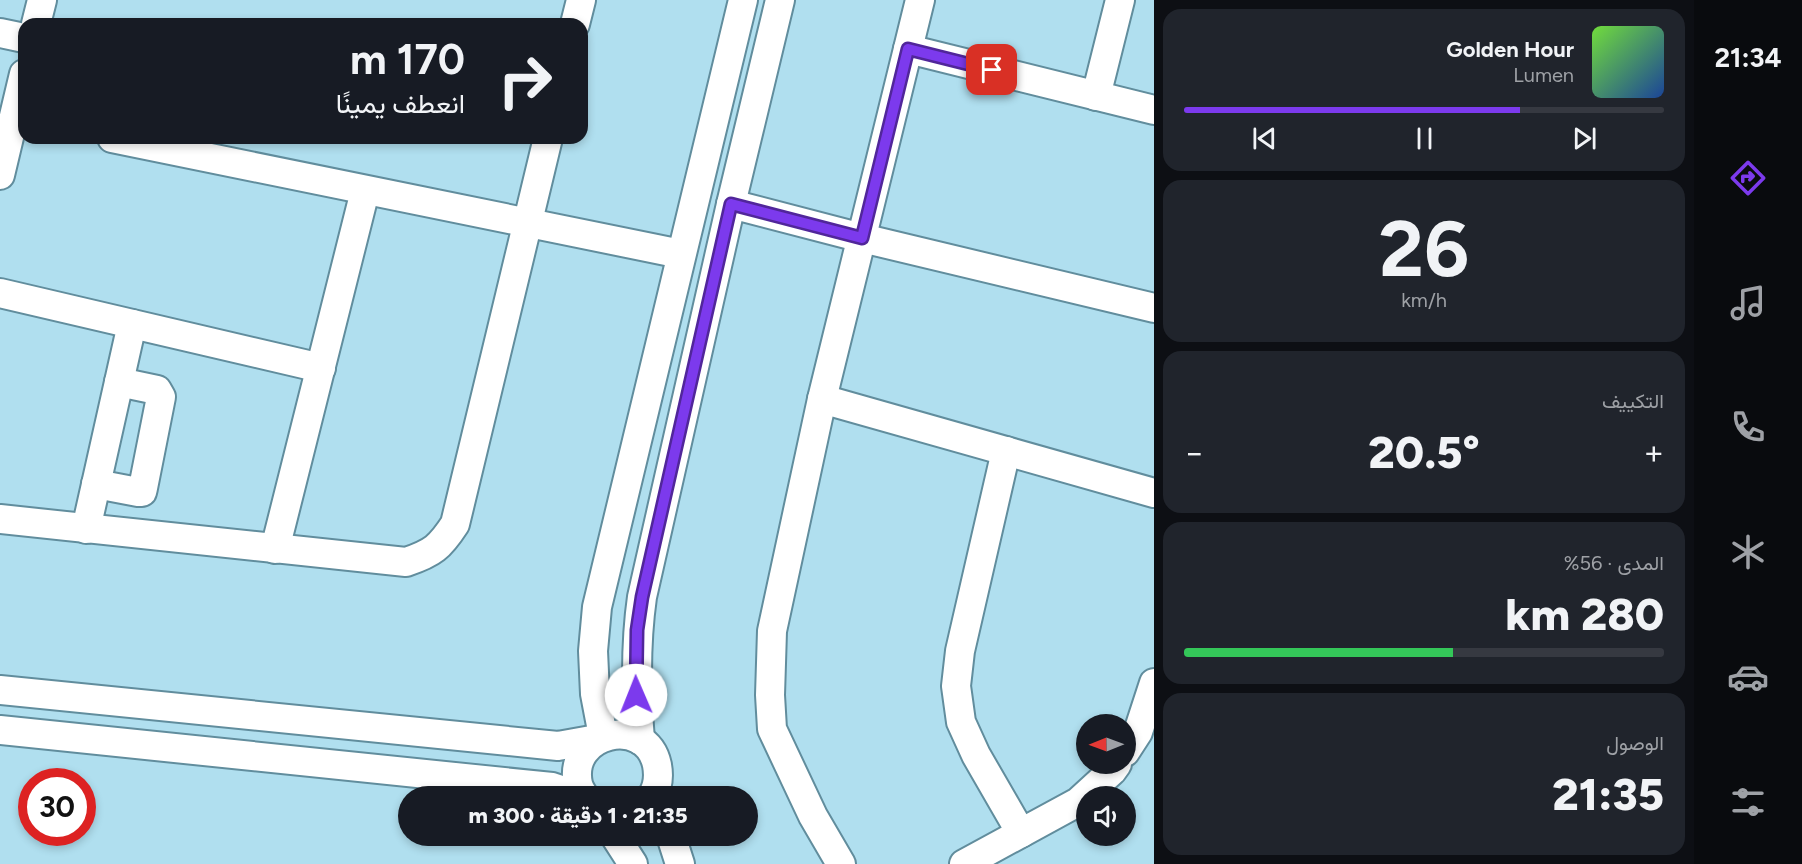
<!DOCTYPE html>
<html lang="ar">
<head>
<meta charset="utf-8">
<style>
  body { margin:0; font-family:Figtree,Vazirmatn,sans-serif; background:#20242c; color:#f1f3f6; direction:rtl; height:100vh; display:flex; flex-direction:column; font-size:22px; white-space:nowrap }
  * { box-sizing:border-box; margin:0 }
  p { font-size:20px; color:#9ea1a6 }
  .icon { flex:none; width:33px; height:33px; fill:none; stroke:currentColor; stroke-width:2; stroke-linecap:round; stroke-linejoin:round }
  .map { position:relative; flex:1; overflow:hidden; direction:ltr }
  .side { display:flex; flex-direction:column; gap:9px; padding:9px; background:#0d0f14; width:540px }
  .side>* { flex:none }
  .top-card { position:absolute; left:18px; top:18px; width:570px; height:126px; border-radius:18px; box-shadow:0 3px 9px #0003; direction:rtl; background:#171b24; color:#f1f3f6; overflow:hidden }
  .needle { width:39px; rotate:269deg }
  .buttons { position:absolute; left:1076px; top:714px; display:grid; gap:12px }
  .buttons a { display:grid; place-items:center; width:60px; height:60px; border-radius:50%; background:#171b24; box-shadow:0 3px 9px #0003; font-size:30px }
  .speed { position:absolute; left:18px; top:768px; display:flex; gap:12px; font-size:30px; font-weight:700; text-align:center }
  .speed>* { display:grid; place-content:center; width:78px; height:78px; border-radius:50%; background:#171b24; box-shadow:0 3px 9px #0003; line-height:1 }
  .speed .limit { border:9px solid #d22; background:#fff; color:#111 }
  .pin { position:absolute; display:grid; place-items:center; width:51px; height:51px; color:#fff; margin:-26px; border-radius:12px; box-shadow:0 3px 9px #0006 }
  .me { position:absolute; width:66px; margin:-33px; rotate:359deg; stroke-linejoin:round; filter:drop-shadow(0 0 4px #0008) }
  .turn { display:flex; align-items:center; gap:21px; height:126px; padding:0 24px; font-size:27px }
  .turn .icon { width:78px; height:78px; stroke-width:2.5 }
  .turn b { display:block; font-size:42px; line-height:51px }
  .big { font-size:45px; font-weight:800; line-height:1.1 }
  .side .card { flex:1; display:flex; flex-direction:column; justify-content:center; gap:9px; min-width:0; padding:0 21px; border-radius:18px; background:#20242c }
  .side .dial { align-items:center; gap:0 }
  .dial b { font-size:78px; line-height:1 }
  .song { display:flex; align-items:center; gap:18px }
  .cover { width:72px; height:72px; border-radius:9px; background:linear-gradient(135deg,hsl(100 70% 55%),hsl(220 70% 35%)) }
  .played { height:6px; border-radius:3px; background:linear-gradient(90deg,#7c3aed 70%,#363941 70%) }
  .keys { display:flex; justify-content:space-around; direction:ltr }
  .heat { display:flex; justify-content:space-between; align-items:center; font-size:33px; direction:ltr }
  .charge { height:9px; border-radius:4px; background:linear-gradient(90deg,#34c759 56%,#363941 0) }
  .trip { position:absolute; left:398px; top:786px; width:360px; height:60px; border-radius:30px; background:#171b24; box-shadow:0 3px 9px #0003; font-weight:800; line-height:60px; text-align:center; direction:rtl }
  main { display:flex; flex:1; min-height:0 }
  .menu { display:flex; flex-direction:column; width:108px; justify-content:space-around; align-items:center; background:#090b0e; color:#9ea1a6 }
  .menu .icon { width:42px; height:42px }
  .menu .current { color:#7c3aed }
  .menu b { font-size:27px; color:#f1f3f6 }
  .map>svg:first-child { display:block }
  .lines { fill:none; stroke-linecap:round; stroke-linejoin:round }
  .minor-casing { stroke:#618d9d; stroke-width:32 }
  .minor { stroke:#fff; stroke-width:28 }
  .route-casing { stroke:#51269a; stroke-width:15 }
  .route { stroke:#7c3aed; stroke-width:10 }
</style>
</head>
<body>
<main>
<nav class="menu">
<b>21:34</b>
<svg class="icon current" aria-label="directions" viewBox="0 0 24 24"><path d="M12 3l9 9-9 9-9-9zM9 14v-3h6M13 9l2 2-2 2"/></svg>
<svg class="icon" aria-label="music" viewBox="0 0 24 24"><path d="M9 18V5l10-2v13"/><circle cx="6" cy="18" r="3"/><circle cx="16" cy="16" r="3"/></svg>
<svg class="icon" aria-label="phone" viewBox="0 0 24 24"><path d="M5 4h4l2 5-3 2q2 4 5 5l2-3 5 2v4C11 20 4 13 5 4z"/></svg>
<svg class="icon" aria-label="climate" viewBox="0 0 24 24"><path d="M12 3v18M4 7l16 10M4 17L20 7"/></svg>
<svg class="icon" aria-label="car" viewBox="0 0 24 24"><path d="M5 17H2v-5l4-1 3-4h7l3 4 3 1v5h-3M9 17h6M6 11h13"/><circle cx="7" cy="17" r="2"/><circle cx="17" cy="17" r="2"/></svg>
<svg class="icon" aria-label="filters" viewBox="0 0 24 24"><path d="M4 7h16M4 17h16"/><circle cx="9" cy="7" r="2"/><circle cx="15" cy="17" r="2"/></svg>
</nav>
<section class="side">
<div class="card">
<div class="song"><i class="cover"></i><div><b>Golden Hour</b><p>Lumen</p></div></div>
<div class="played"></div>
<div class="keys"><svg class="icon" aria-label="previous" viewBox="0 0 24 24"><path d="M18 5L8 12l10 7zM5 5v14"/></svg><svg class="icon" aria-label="pause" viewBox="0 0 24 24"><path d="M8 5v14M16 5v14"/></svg><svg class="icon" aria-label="next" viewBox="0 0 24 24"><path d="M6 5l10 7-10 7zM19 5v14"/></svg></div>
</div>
<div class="card dial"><b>26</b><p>km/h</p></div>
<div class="card"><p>التكييف</p>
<div class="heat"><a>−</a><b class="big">20.5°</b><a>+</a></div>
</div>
<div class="card"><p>المدى · 56%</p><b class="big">280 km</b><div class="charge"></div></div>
<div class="card"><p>الوصول</p><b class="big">21:35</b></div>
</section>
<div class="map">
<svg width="1154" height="864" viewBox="0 0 1154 864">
  <rect width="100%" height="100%" fill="#b0dfef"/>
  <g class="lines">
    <defs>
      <g id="minor">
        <path d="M36 24 42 0"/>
        <path d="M575 24 581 0"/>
        <path d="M0 33 24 38"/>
        <path d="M908 49 1154 110"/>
        <path d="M1096 96 1120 0"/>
        <path d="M112 138 681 254"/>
        <path d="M0 175 24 74"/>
        <path d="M731 204 862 238 1154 308"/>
        <path d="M0 293 321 368"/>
        <path d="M822 399 1154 493"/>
        <path d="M1006 451 960 651 956 686 961 722 976 755 1021 833"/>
        <path d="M96 484 138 492H142L143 488 161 397 157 390 119 382"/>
        <path d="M0 519 406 562C433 553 440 547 455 524L548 138"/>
        <path d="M86 529 132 324"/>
        <path d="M275 549 365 191"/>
        <path d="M0 690 558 746 597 739"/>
        <path d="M0 730 552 787 579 796"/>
        <path d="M603 736 595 694 593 651 597 607 743 0"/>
        <path d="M640 740C636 692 635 646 642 597L731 204 780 0"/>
        <path d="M1125 752 1138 732 1154 683"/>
        <path d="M584 796C582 793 579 788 578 784 567 732 646 714 657 765 659 776 658 787 652 796"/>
        <path d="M615 836 633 864"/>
        <path d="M671 836 680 864"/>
        <path d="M841 864 813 816 772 729 770 695 772 631 822 399 920 0"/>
        <path d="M964 864 1078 802 1112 771 1117 764"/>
      </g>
    </defs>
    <use href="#minor" class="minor-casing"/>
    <use href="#minor" class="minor"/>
  </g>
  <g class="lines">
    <defs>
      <path id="route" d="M636 695 637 630 642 597 731 204 862 238 908 49 992 70"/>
    </defs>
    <use href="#route" class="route-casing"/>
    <use href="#route" class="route"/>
  </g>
</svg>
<div class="buttons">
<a><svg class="needle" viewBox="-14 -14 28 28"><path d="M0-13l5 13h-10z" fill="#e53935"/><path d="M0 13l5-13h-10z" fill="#9ea1a6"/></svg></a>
<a><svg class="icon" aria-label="sound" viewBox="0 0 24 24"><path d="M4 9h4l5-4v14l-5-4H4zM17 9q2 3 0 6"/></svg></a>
</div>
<div class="speed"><div class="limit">30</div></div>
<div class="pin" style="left:992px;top:70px;background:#d93025"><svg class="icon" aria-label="arrive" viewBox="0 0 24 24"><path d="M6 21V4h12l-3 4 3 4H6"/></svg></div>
<svg class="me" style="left:636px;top:695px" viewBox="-20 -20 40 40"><circle r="19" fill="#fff"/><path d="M0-13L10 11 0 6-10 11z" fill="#7c3aed"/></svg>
<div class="trip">21:35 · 1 دقيقة · 300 m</div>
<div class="top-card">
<div class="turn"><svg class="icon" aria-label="right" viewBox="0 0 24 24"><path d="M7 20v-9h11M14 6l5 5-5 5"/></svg><div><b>170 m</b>انعطف يمينًا</div></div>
</div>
</div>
</main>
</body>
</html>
